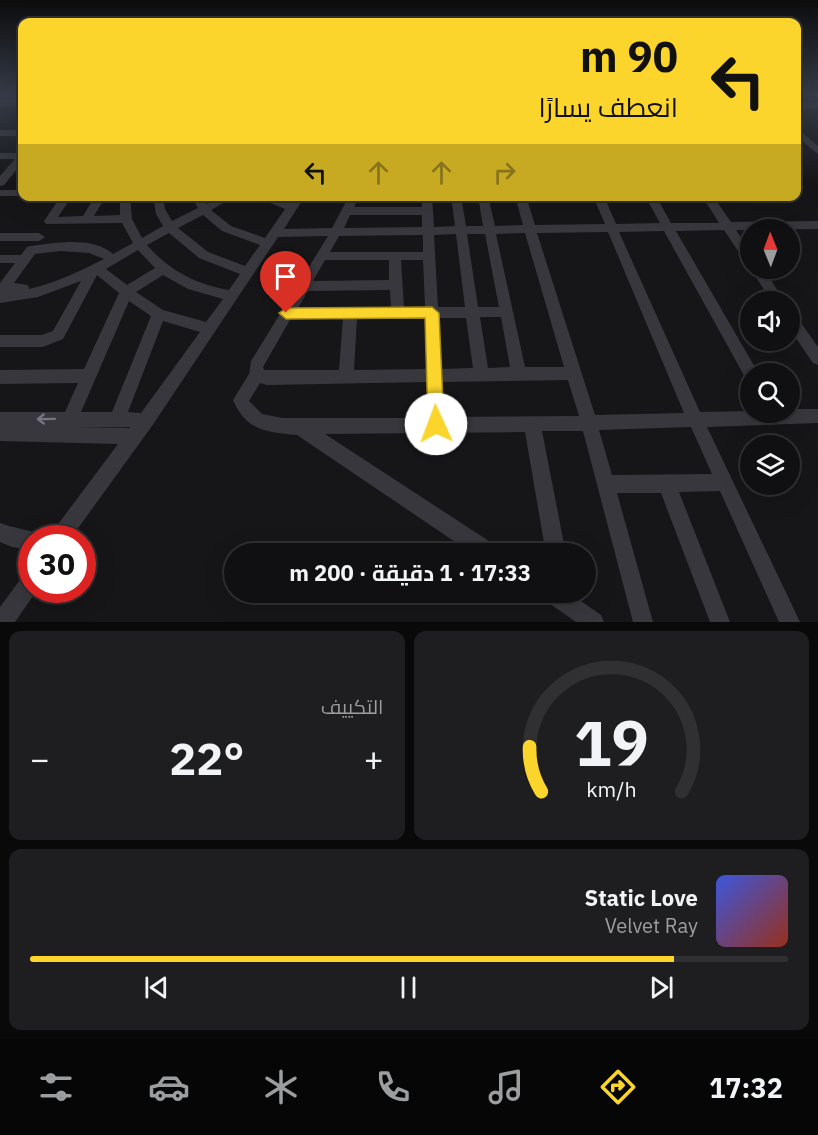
<!DOCTYPE html>
<html lang="ar">
<head>
<meta charset="utf-8">
<style>
  body { margin:0; font-family:"IBM Plex Sans",Cairo,sans-serif; background:#1e1e20; color:#f1f3f6; direction:rtl; height:100vh; display:flex; flex-direction:column; font-size:22px; white-space:nowrap }
  * { box-sizing:border-box; margin:0 }
  p { font-size:20px; color:#9c9d9f }
  .icon { flex:none; width:33px; height:33px; fill:none; stroke:currentColor; stroke-width:2; stroke-linecap:round; stroke-linejoin:round }
  .map { position:relative; height:622px; overflow:hidden; direction:ltr }
  .panel { display:flex; flex-direction:column; gap:9px; padding:9px; background:#09090a; flex:1 }
  .panel>* { flex:none }
  .guide { position:absolute; left:18px; top:18px; width:783px; height:183px; border-radius:12px; box-shadow:0 6px 24px #0002,0 0 0 2px #303032; direction:rtl; background:#fbd52b; color:#111; overflow:hidden }
  .needle { width:39px; rotate:359deg }
  .buttons { position:absolute; left:740px; top:219px; display:grid; gap:12px }
  .buttons a { display:grid; place-items:center; width:60px; height:60px; border-radius:50%; background:#101012; box-shadow:0 6px 24px #0002,0 0 0 2px #303032; font-size:30px }
  .speed { position:absolute; left:18px; top:525px; display:flex; gap:12px; font-size:30px; font-weight:700; text-align:center }
  .speed>* { display:grid; place-content:center; width:78px; height:78px; border-radius:50%; background:#101012; box-shadow:0 6px 24px #0002,0 0 0 2px #303032; line-height:1 }
  .speed .limit { border:9px solid #d22; background:#fff; color:#111 }
  .pin { position:absolute; display:grid; place-items:center; width:51px; height:51px; color:#fff; margin:-62px -26px; border-radius:50% 50% 50% 0; rotate:-45deg; box-shadow:0 0 6px #0007 }
  .pin .icon { rotate:45deg }
  .me { position:absolute; width:66px; margin:-33px; rotate:358deg; stroke-linejoin:round; filter:drop-shadow(0 0 4px #0008) }
  .turn { display:flex; align-items:center; gap:21px; height:126px; padding:0 24px; font-size:27px }
  .turn .icon { width:78px; height:78px; stroke-width:2.5 }
  .turn b { display:block; font-size:42px; line-height:51px }
  .lanes { display:flex; align-items:center; height:57px; padding:0 24px; background:#0003; justify-content:center; gap:30px; direction:ltr }
  .lanes .off { opacity:.35 }
  .big { font-size:45px; font-weight:700; line-height:1.1 }
  .panel .tile { flex:1; display:flex; flex-direction:column; justify-content:center; gap:9px; min-width:0; padding:0 21px; border-radius:12px; background:#1e1e20 }
  .panel .dial { align-items:center; gap:0 }
  .dial svg { height:156px; overflow:visible; fill:none; stroke:#303032; stroke-width:7; stroke-linecap:round; text-anchor:middle }
  .dial text { fill:#f1f3f6; stroke:none }
  .song { display:flex; align-items:center; gap:18px }
  .cover { width:72px; height:72px; border-radius:9px; background:linear-gradient(135deg,hsl(230 70% 55%),hsl(10 70% 35%)) }
  .played { height:6px; border-radius:3px; background:linear-gradient(90deg,#fbd52b 85%,#303032 85%) }
  .keys { display:flex; justify-content:space-around; direction:ltr }
  .heat { display:flex; justify-content:space-between; align-items:center; font-size:33px; direction:ltr }
  .panel .tiles { flex:1; display:grid; gap:9px; grid-template-columns:1fr 1fr }
  .tile:last-child { grid-column:span 2 }
  .trip { position:absolute; left:224px; top:543px; width:372px; height:60px; border-radius:30px; background:#101012; box-shadow:0 6px 24px #0002,0 0 0 2px #303032; font-weight:700; line-height:60px; text-align:center; direction:rtl }
  .tabs { display:flex; height:96px; justify-content:space-around; align-items:center; background:#060607; color:#9c9d9f }
  .tabs .icon { width:42px; height:42px }
  .tabs .current { color:#fbd52b }
  .tabs b { font-size:27px; color:#f1f3f6 }
  .map>svg:first-child { display:block }
  .lines { fill:none; stroke-linecap:round; stroke-linejoin:round }
  .minor { fill:#37373d; fill-rule:evenodd }
  .oneway { stroke:#757681 }
  .route { fill:#fbd52b; stroke:#a38a1c; stroke-width:1.5 }
</style>
</head>
<body>
<div class="map">
<svg width="818" height="622" viewBox="0 0 818 622">
  <rect width="100%" height="100%" fill="#161618"/>
  <g class="lines">
    <g class="minor">
      <path d="M0 100H22V105L0 106Z"/>
      <path d="M818 102V108L796 109V103Z"/>
      <path d="M796 127 818 146V154L796 136Z"/>
      <rect x="0" y="130" width="22" height="6"/>
      <path d="M0 153H22V163L4 185 0 186V176L15 159H0Z"/>
      <rect x="0" y="190" width="22" height="6"/>
      <path d="M61 196H72L58 217 83 216 95 196H106L94 216 120 215V196H130L132 219 142 238 163 226 156 214 153 196H163L165 209 172 221 198 208 191 196H202L206 204 221 196H235L211 210 231 226 265 238 285 209 254 196H271L290 203 294 196H305L284 229 332 228 349 196H360L354 207H422V196H432L434 227 455 226 451 196H461L466 226H483L478 196H488L495 226 523 225 515 196H526L535 225 605 224 593 196H604L616 224 660 223 645 196H656L671 223H719L702 196H713L731 222 818 221V229L736 230 750 251V264L746 263 724 230 676 231 756 369 758 374H750V380L746 379 664 231 619 232 700 412 750 411V412H789V409H818V423L707 427 800 622H779L720 491 679 492 730 622H710L661 493H617L653 622H633L583 431H542L566 554H546L525 432 325 434 498 547 500 554H473L297 435C267 432 246 431 233 400L249 374 251 361 328 236 278 237 152 426 71 538H51L53 531 118 444 0 441V412H65L78 383 0 384V370L84 369 119 293 97 275 63 339 43 347H0V335H42L53 331 81 281 38 297 0 303V283L15 263H0V255H21L27 247 31 246C56 243 92 236 113 254L133 243 122 223 46 224 44 221ZM203 215 222 231 260 245 245 266 208 252 178 228ZM350 215H422V227L344 228ZM608 232 684 413 595 415 537 233ZM169 233 199 258 240 274 229 290C195 284 170 271 147 245ZM525 233 564 367H525L496 234ZM456 234 465 307H438L434 235ZM467 234H485L499 307H478ZM423 235V252H330L339 236ZM138 250 155 268 127 285 106 269ZM60 251 89 253 104 259C80 271 56 283 29 289L28 285 14 283 35 254ZM325 260H389V280L313 281ZM401 260H423L425 307H404ZM163 275 188 289 223 299 206 322 163 310 136 292ZM390 290 391 307 298 308 308 291ZM129 301 151 316 112 412H81ZM480 317H501L510 367 488 368ZM291 318H343L339 370H264L263 367ZM357 318H425L426 369 354 370ZM439 318H466L473 368 441 369ZM163 321 200 332 141 413 128 412ZM568 380 579 416 444 417 442 382ZM427 382 428 418H282L262 414 249 401 260 383 267 385ZM78 427H130V428ZM691 427 712 474 612 475 599 430Z"/>
      <path d="M0 233H39L45 237 39 241H0Z"/>
      <path d="M750 268H763L785 302H772Z"/>
      <path d="M789 312 794 313 818 347V365L813 363 789 328Z"/>
      <path d="M0 523C13 528 26 529 39 534L40 538H32V550L12 547 0 542Z"/>
      <path d="M32 570V590H37L15 622H0V607L25 573Z"/>
      <path d="M540 592H568L601 615 604 622H576L543 599Z"/>
    </g>
  </g>
  <defs><path id="oneway-shaft" d="M-6 0H5M1.5-3L5.5 0L1.5 3" fill="none" stroke-width="1.6" stroke-linecap="round" stroke-linejoin="round" transform="scale(1.5)"/></defs>
  <use class="oneway" href="#oneway-shaft" transform="translate(46 419) rotate(179)"/>
  <linearGradient id="sky" x2="0" y2="1"><stop stop-color="#0c0c0d"/><stop offset="0.52" stop-color="#363c48"/><stop offset="1" stop-color="#363c48" stop-opacity="0"/></linearGradient>
  <rect width="818" height="183" fill="url(#sky)"/>
  <path class="route" d="M432 307 439 313 444 424 442 430 436 432 430 430 428 424 425 318 286 319 279 313 286 308Z"/>
</svg>
<div class="buttons">
<a><svg class="needle" viewBox="-14 -14 28 28"><path d="M0-13l5 13h-10z" fill="#e53935"/><path d="M0 13l5-13h-10z" fill="#9c9d9f"/></svg></a>
<a><svg class="icon" aria-label="sound" viewBox="0 0 24 24"><path d="M4 9h4l5-4v14l-5-4H4zM17 9q2 3 0 6"/></svg></a>
<a><svg class="icon" aria-label="search" viewBox="0 0 24 24"><circle cx="10" cy="10" r="6"/><path d="M15 15l6 6"/></svg></a>
<a><svg class="icon" aria-label="layers" viewBox="0 0 24 24"><path d="M12 4l9 5-9 5-9-5zM3 14l9 5 9-5"/></svg></a>
</div>
<div class="speed"><div class="limit">30</div></div>
<div class="pin" style="left:286px;top:313px;background:#d93025"><svg class="icon" aria-label="arrive" viewBox="0 0 24 24"><path d="M6 21V4h12l-3 4 3 4H6"/></svg></div>
<svg class="me" style="left:436px;top:424px" viewBox="-20 -20 40 40"><circle r="19" fill="#fff"/><path d="M0-13L10 11 0 6-10 11z" fill="#fbd52b"/></svg>
<div class="trip">17:33 · 1 دقيقة · 200 m</div>
<div class="guide">
<div class="turn"><svg class="icon" aria-label="left" viewBox="0 0 24 24"><path d="M17 20v-9H6M10 6l-5 5 5 5"/></svg><div><b>90 m</b>انعطف يسارًا</div></div>
<div class="lanes"><svg class="icon" aria-label="left" viewBox="0 0 24 24"><path d="M17 20v-9H6M10 6l-5 5 5 5"/></svg><svg class="icon off" aria-label="ahead" viewBox="0 0 24 24"><path d="M12 20V5M6 11l6-6 6 6"/></svg><svg class="icon off" aria-label="ahead" viewBox="0 0 24 24"><path d="M12 20V5M6 11l6-6 6 6"/></svg><svg class="icon off" aria-label="right" viewBox="0 0 24 24"><path d="M7 20v-9h11M14 6l5 5-5 5"/></svg></div>
</div>
</div>
<section class="panel">
<div class="tiles">
<div class="tile dial"><svg viewBox="0 0 100 80">
<path d="M14 69A42 42 0 1 1 86 69"/>
<path d="M14 69A42 42 0 0 1 8 46" stroke="#fbd52b"/>
<text x="50" y="56" font-size="32" font-weight="700">19</text>
<text x="50" y="72" font-size="11">km/h</text>
</svg></div>
<div class="tile"><p>التكييف</p>
<div class="heat"><a>−</a><b class="big">22°</b><a>+</a></div>
</div>
<div class="tile">
<div class="song"><i class="cover"></i><div><b>Static Love</b><p>Velvet Ray</p></div></div>
<div class="played"></div>
<div class="keys"><svg class="icon" aria-label="previous" viewBox="0 0 24 24"><path d="M18 5L8 12l10 7zM5 5v14"/></svg><svg class="icon" aria-label="pause" viewBox="0 0 24 24"><path d="M8 5v14M16 5v14"/></svg><svg class="icon" aria-label="next" viewBox="0 0 24 24"><path d="M6 5l10 7-10 7zM19 5v14"/></svg></div>
</div>
</div>
</section>
<nav class="tabs">
<b>17:32</b>
<svg class="icon current" aria-label="directions" viewBox="0 0 24 24"><path d="M12 3l9 9-9 9-9-9zM9 14v-3h6M13 9l2 2-2 2"/></svg>
<svg class="icon" aria-label="music" viewBox="0 0 24 24"><path d="M9 18V5l10-2v13"/><circle cx="6" cy="18" r="3"/><circle cx="16" cy="16" r="3"/></svg>
<svg class="icon" aria-label="phone" viewBox="0 0 24 24"><path d="M5 4h4l2 5-3 2q2 4 5 5l2-3 5 2v4C11 20 4 13 5 4z"/></svg>
<svg class="icon" aria-label="climate" viewBox="0 0 24 24"><path d="M12 3v18M4 7l16 10M4 17L20 7"/></svg>
<svg class="icon" aria-label="car" viewBox="0 0 24 24"><path d="M5 17H2v-5l4-1 3-4h7l3 4 3 1v5h-3M9 17h6M6 11h13"/><circle cx="7" cy="17" r="2"/><circle cx="17" cy="17" r="2"/></svg>
<svg class="icon" aria-label="filters" viewBox="0 0 24 24"><path d="M4 7h16M4 17h16"/><circle cx="9" cy="7" r="2"/><circle cx="15" cy="17" r="2"/></svg>
</nav>
</body>
</html>
